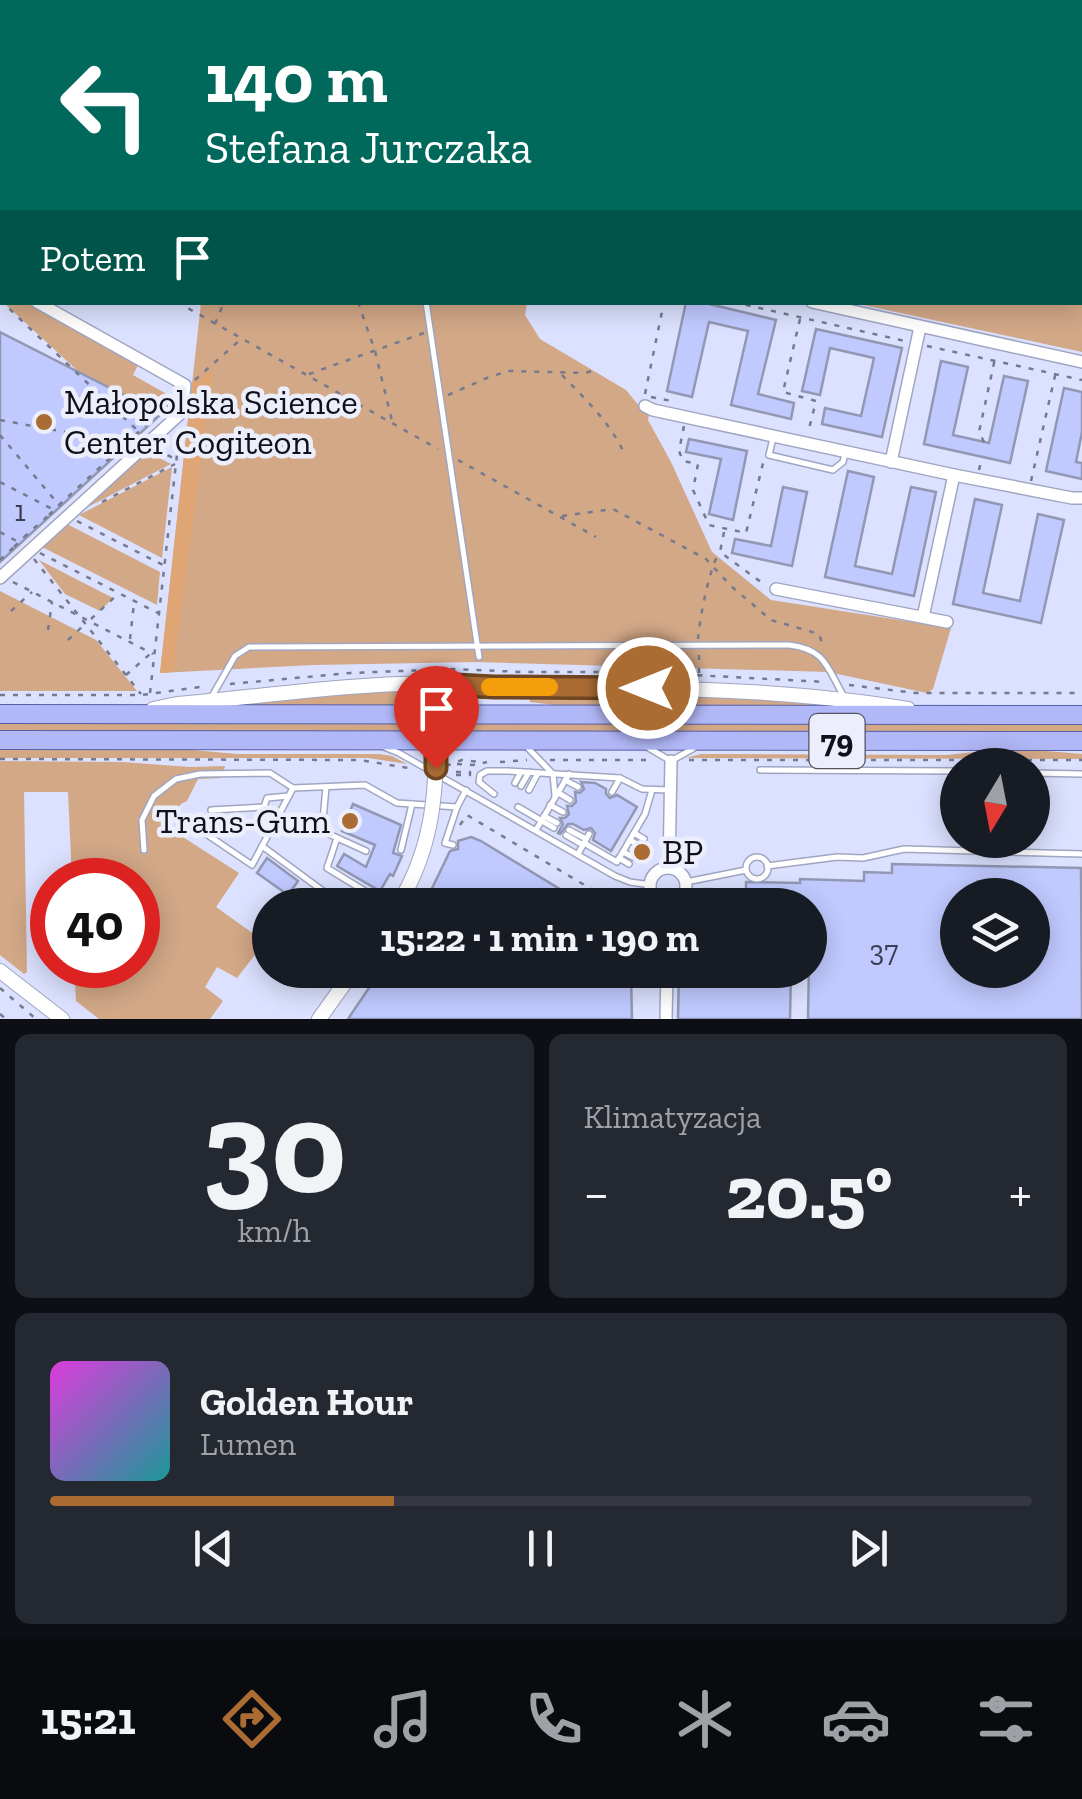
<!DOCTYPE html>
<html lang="pl">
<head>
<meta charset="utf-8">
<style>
  body { margin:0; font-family:"Zilla Slab",serif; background:#242831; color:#f1f3f6; height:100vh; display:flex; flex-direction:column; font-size:38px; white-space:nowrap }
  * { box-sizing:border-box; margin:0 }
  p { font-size:32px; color:#9ea1a6 }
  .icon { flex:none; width:55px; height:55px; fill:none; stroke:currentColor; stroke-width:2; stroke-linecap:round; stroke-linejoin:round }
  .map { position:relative; height:1019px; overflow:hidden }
  .drawer { display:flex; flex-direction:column; gap:15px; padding:15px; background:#0d0f14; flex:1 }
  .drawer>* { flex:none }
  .banner { position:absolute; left:0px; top:0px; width:1082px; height:305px; box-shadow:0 5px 25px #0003; background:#00695c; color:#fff; overflow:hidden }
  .needle { width:65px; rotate:190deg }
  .fabs { position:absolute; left:940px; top:748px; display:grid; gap:20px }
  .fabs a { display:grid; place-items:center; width:110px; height:110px; border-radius:50%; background:#171b24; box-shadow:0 5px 25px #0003; font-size:50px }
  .speed { position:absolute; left:30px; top:858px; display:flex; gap:20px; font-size:50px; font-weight:700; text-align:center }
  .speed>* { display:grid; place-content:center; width:130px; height:130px; border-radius:50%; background:#171b24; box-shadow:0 5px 25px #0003; line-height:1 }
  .speed .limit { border:15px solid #d22; background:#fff; color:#111 }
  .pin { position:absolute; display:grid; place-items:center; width:85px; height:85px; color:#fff; margin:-102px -42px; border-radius:50% 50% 50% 0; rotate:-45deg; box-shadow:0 0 10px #0007 }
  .pin .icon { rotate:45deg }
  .me { position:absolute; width:110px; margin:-55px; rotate:270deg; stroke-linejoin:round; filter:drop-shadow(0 0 8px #0008) }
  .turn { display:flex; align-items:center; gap:35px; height:210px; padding:0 40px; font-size:45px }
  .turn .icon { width:130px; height:130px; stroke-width:2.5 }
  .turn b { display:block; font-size:70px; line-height:85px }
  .then { display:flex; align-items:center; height:95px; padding:0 40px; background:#0003; gap:20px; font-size:38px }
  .big { font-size:75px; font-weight:800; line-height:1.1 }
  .drawer .tile { flex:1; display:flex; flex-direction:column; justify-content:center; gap:15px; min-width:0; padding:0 35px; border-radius:15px; background:#242831 }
  .drawer .dial { align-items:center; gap:0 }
  .dial b { font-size:130px; line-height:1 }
  .song { display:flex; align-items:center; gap:30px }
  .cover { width:120px; height:120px; border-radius:15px; background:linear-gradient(135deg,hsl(300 70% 55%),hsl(180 70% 35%)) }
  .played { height:10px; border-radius:5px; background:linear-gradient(90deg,#ab6c33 35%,#363941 35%) }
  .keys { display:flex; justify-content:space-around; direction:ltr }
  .heat { display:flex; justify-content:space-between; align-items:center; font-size:55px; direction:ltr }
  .drawer .tiles { flex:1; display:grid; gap:15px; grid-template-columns:1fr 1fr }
  .tile:last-child { grid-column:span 2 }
  .trip { position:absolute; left:252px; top:888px; width:575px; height:100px; border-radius:50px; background:#171b24; box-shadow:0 5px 25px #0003; font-weight:800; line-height:100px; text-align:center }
  .tabs { display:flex; height:160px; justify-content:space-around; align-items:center; background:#090b0e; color:#9ea1a6 }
  .tabs .icon { width:70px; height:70px }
  .tabs .current { color:#ab6c33 }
  .tabs b { font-size:45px; color:#f1f3f6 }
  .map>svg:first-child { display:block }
  .green { fill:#d2a887 }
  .forest { fill:#dfa574 }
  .building { fill:#c0caff; stroke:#9298b3; stroke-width:2.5; fill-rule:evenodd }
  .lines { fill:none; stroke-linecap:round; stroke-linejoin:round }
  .service-casing { stroke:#a0a6c2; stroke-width:8 }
  .minor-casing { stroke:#a0a6c2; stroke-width:14 }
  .tertiary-casing { stroke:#a0a6c2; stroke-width:16 }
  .primary-casing { stroke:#565fa6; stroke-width:20 }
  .path { stroke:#767a8d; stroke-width:2.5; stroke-dasharray:5 8; stroke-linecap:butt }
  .service { stroke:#fff; stroke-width:5 }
  .minor { stroke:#fff; stroke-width:11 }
  .tertiary { stroke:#fff; stroke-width:14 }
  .primary { stroke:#b1b8f7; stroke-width:18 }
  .tertiary-bridge-casing { stroke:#a0a6c2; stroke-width:16; stroke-linecap:butt }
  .path-bridge { stroke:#767a8d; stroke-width:2.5; stroke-dasharray:5 8; stroke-linecap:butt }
  .tertiary-bridge { stroke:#fff; stroke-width:14 }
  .route-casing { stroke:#6f4621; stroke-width:25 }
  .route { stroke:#ab6c33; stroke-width:18 }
  .slow { stroke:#f59e0b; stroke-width:18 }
  .poi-dot { fill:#ab6c33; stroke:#eceffb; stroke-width:4 }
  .labels { text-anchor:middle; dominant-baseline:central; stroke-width:9; stroke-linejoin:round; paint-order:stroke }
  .number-label { font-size:30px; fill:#3b3e53 }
  .shield { fill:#eceffb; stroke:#51535e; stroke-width:2.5 }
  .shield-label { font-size:32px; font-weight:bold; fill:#0f101a }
  .poi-label { font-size:35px; fill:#0f101a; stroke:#eceffb; text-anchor:start }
</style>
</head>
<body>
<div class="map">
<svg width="1082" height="1019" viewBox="0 0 1082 1019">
  <rect width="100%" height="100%" fill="#dbe1fe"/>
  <g class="green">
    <path d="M0 0H548L549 2H2V158L0 157Z"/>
    <path d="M1080 107H1082V352L854 303 1080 302Z"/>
    <path d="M4 303H30L139 363 133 375 172 397 156 411 80 373Z"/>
    <path d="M201 303H527L525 315 540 339 626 390 645 413 649 414 648 420 671 462 712 552 771 600 951 628 933 689 927 693 828 672 477 662 314 665 160 673Z"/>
    <path d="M146 451 171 464 82 510Z"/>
    <path d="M172 467 162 558 79 515Z"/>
    <path d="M67 524 160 572 157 605 42 547Z"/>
    <path d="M39 560 113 598 100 611 65 594Z"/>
    <path d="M0 591 96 640 137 691H0Z"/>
    <path d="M416 690V695L424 699 425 706 221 707 356 691Z"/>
    <path d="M496 691H646L830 700 833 705 572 707 530 702 529 697H496Z"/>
    <path d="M0 723 1082 724V733L0 732Z"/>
    <path d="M0 748 182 749 237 754H379L392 756 407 764 368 758H0Z"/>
    <path d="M984 751H1047L1082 754V759L686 758 701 754 947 755Z"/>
    <path d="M0 761 122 762 190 767 225 766 222 778 198 779 187 801 181 804 164 825 239 873 216 907 265 942 237 978 217 967 205 987 223 1001 210 1019H99L76 1001 74 965H138V880H72L68 792H24L27 972 24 974 0 955Z"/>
  </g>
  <path class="forest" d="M213 370 173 672 160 673 192 383Z"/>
  <g class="building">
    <path d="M686 302H701L776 320 758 394 794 403 791 419 731 405 748 331 709 322 692 397 667 391Z"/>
    <path d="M816 329 902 348 882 437 822 424 825 408 861 416 874 358 830 348 820 395 802 391Z"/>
    <path d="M0 332 161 414 0 562Z"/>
    <path d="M941 361 968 367 953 435 989 443 1004 376 1028 381 1010 463 924 444Z"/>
    <path d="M1064 388 1082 392V432L1076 462 1082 463V479L1046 471Z"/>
    <path d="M689 439 747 451 733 520 709 514 721 459 686 452Z"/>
    <path d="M848 471 874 477 855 566 892 574 911 487 936 492 914 596 825 577Z"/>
    <path d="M783 487 807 492 792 566 732 553 735 539 771 546Z"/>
    <path d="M975 499 1002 505 983 593 1020 601 1038 514 1064 520 1041 623 953 604Z"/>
    <path d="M581 782 595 783 606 789V794L610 798 617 795 637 807 611 851 593 840 595 833 591 828 584 830 573 824H568L560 834 558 833 563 824 560 818H565L569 814 567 806H572L576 802 575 792 580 793 584 789Z"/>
    <path d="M353 804 401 825 393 853 402 856 393 876 390 874 380 891 337 866 344 854 366 867 375 845 342 831Z"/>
    <path d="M471 837 481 841 586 905H424L450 851 458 849V841Z"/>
    <path d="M267 858 298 881 288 895 257 873Z"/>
    <path d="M892 864 1081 868 1082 1019H808L810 905H693L704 889 746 890V882L800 883V879L864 881V872L892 873ZM958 895H1032V970H958Z"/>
    <path d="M381 970H625L627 975 631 976 632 1019H348Z"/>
    <path d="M679 970H791L790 1019H678Z"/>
  </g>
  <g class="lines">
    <defs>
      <g id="service">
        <path d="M376 0V2"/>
        <path d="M675 0V2"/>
        <path d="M786 0 787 2"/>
        <path d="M839 0V2"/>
        <path d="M933 0 934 2"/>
        <path d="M1080 3 1082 2"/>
        <path d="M1080 69H1082"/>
        <path d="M426 302 479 657"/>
        <path d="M773 438 769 455 833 470 843 462 845 454"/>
        <path d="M211 698 235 656 249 647 789 645C825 649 827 667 843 695"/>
        <path d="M525 745 553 774 555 796"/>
        <path d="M384 747 399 753 615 876 630 882 651 885"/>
        <path d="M647 747 671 761 694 748"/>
        <path d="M760 770 958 771"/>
        <path d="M1032 773 1082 774"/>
        <path d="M565 780 578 787"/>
        <path d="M515 783 521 772"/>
        <path d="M521 786 529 772"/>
        <path d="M326 787 322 831 366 851"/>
        <path d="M529 790 538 773"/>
        <path d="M557 792 570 800"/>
        <path d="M612 792 620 778"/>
        <path d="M494 794 479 782 480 775 487 771H508L620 778 642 789 669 790"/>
        <path d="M550 805 563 812"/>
        <path d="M518 807 554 828"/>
        <path d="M211 810 264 807 267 798 289 796"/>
        <path d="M544 816 557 823"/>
        <path d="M181 817 252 865 293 788 365 785 397 803 457 807"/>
        <path d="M536 830 569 774"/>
        <path d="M569 830 586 839"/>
        <path d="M634 833 644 839"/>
        <path d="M566 835 583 845"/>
        <path d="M337 838 327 868 373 896"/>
        <path d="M630 840 640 846"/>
        <path d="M584 843 617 862 645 814 652 790"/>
        <path d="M453 845 445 843 457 807 466 790"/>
        <path d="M262 846 342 905"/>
        <path d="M144 850 142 820 154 796 176 779 200 774 270 773 293 788"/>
        <path d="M401 850 412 804"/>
        <path d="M623 852 633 857"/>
        <path d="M578 854 589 834"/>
        <circle cx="757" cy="868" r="11"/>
        <path d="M619 858 629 864"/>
        <path d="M767 866 837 857 863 858 904 849 1082 854"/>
        <path d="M686 882 746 870"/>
        <path d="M631 970H647"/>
        <path d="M651 970 664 980"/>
      </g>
      <g id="minor">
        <path d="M557 0V2"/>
        <path d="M0 282 2 284"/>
        <path d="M812 302 1082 362"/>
        <path d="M645 406 653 410 954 475 1072 498H1082"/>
        <path d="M891 462 920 327"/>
        <path d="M0 578 182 412 185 385 37 302"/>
        <path d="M776 589 947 622"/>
        <path d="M923 617 954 475"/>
        <path d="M669 868 671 761"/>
        <circle cx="668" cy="886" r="18"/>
        <path d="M666 1019 667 970"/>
      </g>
      <g id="tertiary">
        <path d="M494 687C633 688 772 686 908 709"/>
        <path d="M153 709 177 704C280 695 385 677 488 686"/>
        <path d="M0 971 62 1019"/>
        <path d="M319 1019 354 970"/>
      </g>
      <g id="primary">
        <path d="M0 714 1082 715"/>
        <path d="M0 740 1082 741"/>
      </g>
    </defs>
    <use href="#service" class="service-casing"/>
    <use href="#minor" class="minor-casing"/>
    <use href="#tertiary" class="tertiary-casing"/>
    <use href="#primary" class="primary-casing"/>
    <g class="path">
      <path d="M292 0 294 2"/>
      <path d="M310 2 311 0"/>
      <path d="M0 204 2 205"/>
      <path d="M0 300 137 430"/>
      <path d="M177 302 438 449"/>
      <path d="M358 302 375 351 392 421"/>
      <path d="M733 302 905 341"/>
      <path d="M800 319 783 392 816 401 808 433"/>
      <path d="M215 324 224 302"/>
      <path d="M927 346 1082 380"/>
      <path d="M309 374 424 333"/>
      <path d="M562 375C586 400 611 423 625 455"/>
      <path d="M195 380 241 339"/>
      <path d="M645 394 664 302"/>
      <path d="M448 395 489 377 509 371 586 373 591 371 595 366"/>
      <path d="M651 397 672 401"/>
      <path d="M0 420 125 443"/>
      <path d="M684 426 679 451 683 461 698 464 693 490 709 525 746 533 764 459"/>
      <path d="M0 435 59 505 171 402"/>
      <path d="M984 442 979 432 996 354"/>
      <path d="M156 449 175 459"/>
      <path d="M458 460 596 537"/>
      <path d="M979 470 982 457"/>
      <path d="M1031 481 1057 367"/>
      <path d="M0 482 56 511"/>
      <path d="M102 502 175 464"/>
      <path d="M562 516 613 509 706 559 731 586 771 620 819 634 824 649"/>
      <path d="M77 521 163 565"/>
      <path d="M0 532 20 543"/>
      <path d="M724 532 720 552 765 585"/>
      <path d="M24 537 49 515"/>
      <path d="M40 553 158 613"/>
      <path d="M34 559 141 694"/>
      <path d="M0 560 14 547"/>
      <path d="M13 582 153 654"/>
      <path d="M11 611 32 592"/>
      <path d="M91 619 118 594"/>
      <path d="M48 630 52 602"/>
      <path d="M130 639 134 603"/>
      <path d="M698 639C699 622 710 563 720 552"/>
      <path d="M68 640 85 624"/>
      <path d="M699 673V652"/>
      <path d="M126 675 150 654"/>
      <path d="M230 684 350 673 452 669 522 672H637L826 682"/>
      <path d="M849 685 916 693H1082"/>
      <path d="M150 693 180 428"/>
      <path d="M0 695H142L207 686"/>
      <path d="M0 759 360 760 408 768"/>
      <path d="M550 760H652"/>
      <path d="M689 760H1082"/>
      <path d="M500 762 527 760"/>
      <path d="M457 764 473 765 487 762"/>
      <path d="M446 766 462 760 481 762"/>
      <path d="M456 775H470V772H456L457 765"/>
      <path d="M460 825 467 815 618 905"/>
      <path d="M623 905 628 888"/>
      <path d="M0 988 36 1019"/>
      <path d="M0 1014 6 1019"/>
    </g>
    <use href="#service" class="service"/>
    <use href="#minor" class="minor"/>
    <use href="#tertiary" class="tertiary"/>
    <use href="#primary" class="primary"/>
    <defs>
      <g id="tertiary-bridge">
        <path d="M488 686 494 687"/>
        <path d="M398 905C441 835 436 769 436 690"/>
      </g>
    </defs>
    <use href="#tertiary-bridge" class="tertiary-bridge-casing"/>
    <g class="path-bridge">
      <path d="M49 515 59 505"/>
      <path d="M14 547 24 537"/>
    </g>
    <use href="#tertiary-bridge" class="tertiary-bridge"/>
  </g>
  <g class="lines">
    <defs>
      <path id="route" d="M436 768V684L494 687 648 688"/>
    </defs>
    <use href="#route" class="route-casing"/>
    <use href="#route" class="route"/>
    <path class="slow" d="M490 687H549"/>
  </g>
  <g class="poi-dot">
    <circle cx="44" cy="422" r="10"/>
    <circle cx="350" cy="821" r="10"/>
    <circle cx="642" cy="852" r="10"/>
  </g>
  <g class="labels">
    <g class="number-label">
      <text x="20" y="511">1</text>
      <text x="884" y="951">37</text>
    </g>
    <rect class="shield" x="809.5" y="714" width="55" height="54" rx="8"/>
    <g class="shield-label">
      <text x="837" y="741">79</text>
    </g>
    <g class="poi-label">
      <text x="64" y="402">Małopolska Science<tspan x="64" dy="40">Center Cogiteon</tspan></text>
      <text x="330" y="821" text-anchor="end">Trans-Gum</text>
      <text x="662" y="852">BP</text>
    </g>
  </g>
</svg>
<div class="fabs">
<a><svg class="needle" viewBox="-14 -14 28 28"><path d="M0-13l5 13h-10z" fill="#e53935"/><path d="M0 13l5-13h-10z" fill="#9ea1a6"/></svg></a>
<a><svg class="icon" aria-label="layers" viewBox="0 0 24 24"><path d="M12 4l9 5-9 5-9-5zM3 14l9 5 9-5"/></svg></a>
</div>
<div class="speed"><div class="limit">40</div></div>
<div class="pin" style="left:436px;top:768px;background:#d93025"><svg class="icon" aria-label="arrive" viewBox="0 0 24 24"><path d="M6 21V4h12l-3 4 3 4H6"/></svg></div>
<svg class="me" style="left:648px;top:688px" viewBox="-20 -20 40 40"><circle r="17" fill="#ab6c33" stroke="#fff" stroke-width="3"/><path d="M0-11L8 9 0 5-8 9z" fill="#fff"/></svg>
<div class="trip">15:22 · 1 min · 190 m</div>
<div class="banner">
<div class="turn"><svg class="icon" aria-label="left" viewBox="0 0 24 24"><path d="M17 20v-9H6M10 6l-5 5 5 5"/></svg><div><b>140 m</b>Stefana Jurczaka</div></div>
<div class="then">Potem<svg class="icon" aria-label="arrive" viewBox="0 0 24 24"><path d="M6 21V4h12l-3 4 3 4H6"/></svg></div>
</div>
</div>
<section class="drawer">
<div class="tiles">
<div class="tile dial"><b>30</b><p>km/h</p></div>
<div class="tile"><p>Klimatyzacja</p>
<div class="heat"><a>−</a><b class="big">20.5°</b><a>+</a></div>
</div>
<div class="tile">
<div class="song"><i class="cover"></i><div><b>Golden Hour</b><p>Lumen</p></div></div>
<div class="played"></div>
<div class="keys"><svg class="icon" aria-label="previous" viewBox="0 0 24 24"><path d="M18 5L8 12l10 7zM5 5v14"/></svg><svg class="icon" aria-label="pause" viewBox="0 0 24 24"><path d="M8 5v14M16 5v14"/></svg><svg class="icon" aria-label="next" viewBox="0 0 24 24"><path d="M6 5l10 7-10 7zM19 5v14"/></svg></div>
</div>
</div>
</section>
<nav class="tabs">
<b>15:21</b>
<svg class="icon current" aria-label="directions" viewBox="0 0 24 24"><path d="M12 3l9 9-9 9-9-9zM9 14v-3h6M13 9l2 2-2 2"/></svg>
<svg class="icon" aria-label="music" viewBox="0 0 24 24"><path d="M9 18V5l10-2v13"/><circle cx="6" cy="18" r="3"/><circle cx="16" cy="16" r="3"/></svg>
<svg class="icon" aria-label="phone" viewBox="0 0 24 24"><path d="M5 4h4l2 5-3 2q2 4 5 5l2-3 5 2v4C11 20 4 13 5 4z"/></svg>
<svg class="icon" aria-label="climate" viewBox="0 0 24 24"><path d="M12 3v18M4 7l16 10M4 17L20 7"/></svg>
<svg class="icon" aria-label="car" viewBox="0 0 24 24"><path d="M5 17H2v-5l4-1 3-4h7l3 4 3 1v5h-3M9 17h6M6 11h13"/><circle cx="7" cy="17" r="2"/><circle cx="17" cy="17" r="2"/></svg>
<svg class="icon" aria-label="filters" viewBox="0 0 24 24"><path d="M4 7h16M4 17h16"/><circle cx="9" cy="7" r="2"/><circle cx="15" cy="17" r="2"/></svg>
</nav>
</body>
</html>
